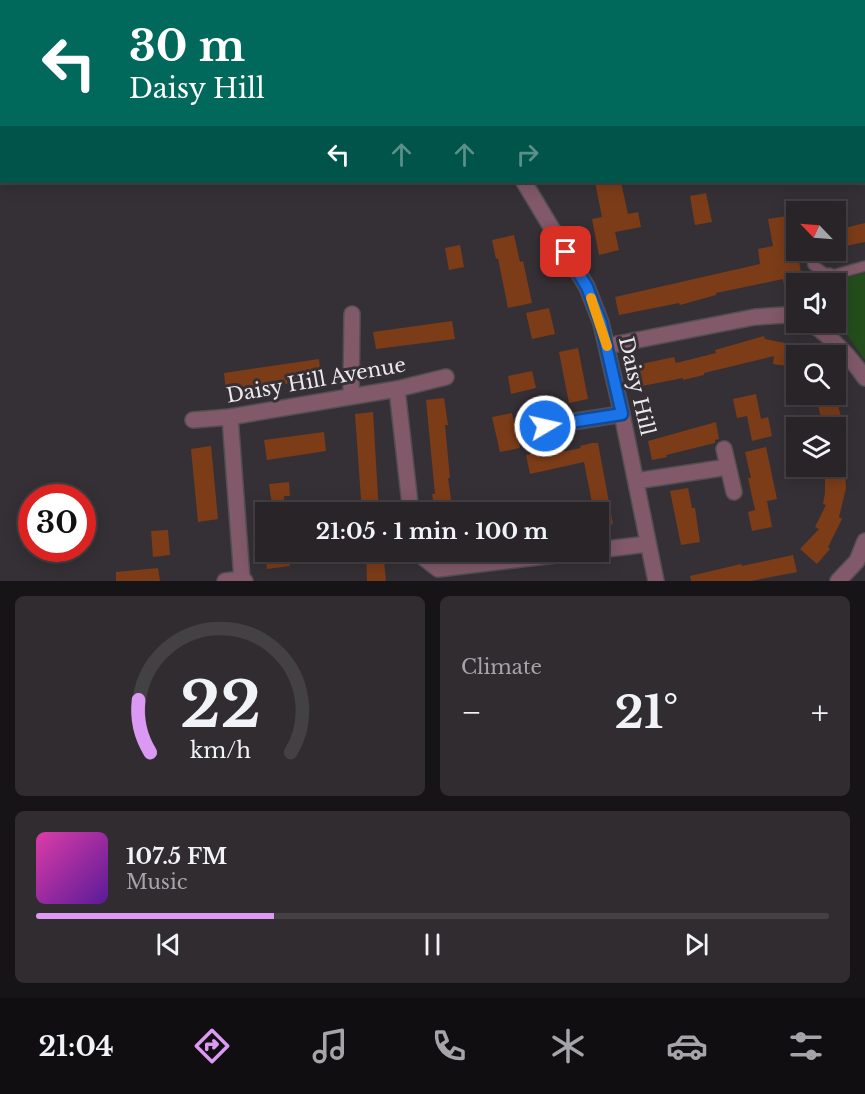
<!DOCTYPE html>
<html lang="en">
<head>
<meta charset="utf-8">
<style>
  body { margin:0; font-family:"Libre Baskerville",serif; background:#302c30; color:#f1f3f6; height:100vh; display:flex; flex-direction:column; font-size:22px; white-space:nowrap }
  * { box-sizing:border-box; margin:0 }
  p { font-size:20px; color:#a5a4a8 }
  .icon { flex:none; width:33px; height:33px; fill:none; stroke:currentColor; stroke-width:2; stroke-linecap:round; stroke-linejoin:round }
  .map { position:relative; height:581px; overflow:hidden }
  .side { display:flex; flex-direction:column; gap:15px; padding:15px; background:#161416; flex:1 }
  .side>* { flex:none }
  .top-card { position:absolute; left:0px; top:0px; width:866px; height:183px; box-shadow:0 3px 15px #0003,0 0 0 2px #444145; background:#00695c; color:#fff; overflow:hidden }
  .needle { width:39px; rotate:295deg }
  .buttons { position:absolute; left:786px; top:201px; display:grid; gap:12px }
  .buttons a { display:grid; place-items:center; width:60px; height:60px; border-radius:0px; background:#282428; box-shadow:0 3px 15px #0003,0 0 0 2px #444145; font-size:30px }
  .speed { position:absolute; left:18px; top:484px; display:flex; gap:12px; font-size:30px; font-weight:700; text-align:center }
  .speed>* { display:grid; place-content:center; width:78px; height:78px; border-radius:50%; background:#282428; box-shadow:0 3px 15px #0003,0 0 0 2px #444145; line-height:1 }
  .speed .limit { border:9px solid #d22; background:#fff; color:#111 }
  .pin { position:absolute; display:grid; place-items:center; width:51px; height:51px; color:#fff; margin:-26px; border-radius:12px; box-shadow:0 3px 9px #0006 }
  .me { position:absolute; width:66px; margin:-33px; rotate:81deg; stroke-linejoin:round; filter:drop-shadow(0 0 4px #0008) }
  .turn { display:flex; align-items:center; gap:21px; height:126px; padding:0 30px; font-size:27px }
  .turn .icon { width:78px; height:78px; stroke-width:2.5 }
  .turn b { display:block; font-size:42px; line-height:51px }
  .lanes { display:flex; align-items:center; height:57px; padding:0 30px; background:#0003; justify-content:center; gap:30px; direction:ltr }
  .lanes .off { opacity:.35 }
  .big { font-size:45px; font-weight:700; line-height:1.1 }
  .side .tile { flex:1; display:flex; flex-direction:column; justify-content:center; gap:9px; min-width:0; padding:0 21px; border-radius:9px; background:#302c30 }
  .side .dial { align-items:center; gap:0 }
  .dial svg { height:156px; overflow:visible; fill:none; stroke:#444145; stroke-width:7; stroke-linecap:round; text-anchor:middle }
  .dial text { fill:#f1f3f6; stroke:none }
  .song { display:flex; align-items:center; gap:18px }
  .cover { width:72px; height:72px; border-radius:9px; background:linear-gradient(135deg,hsl(320 70% 55%),hsl(270 70% 35%)) }
  .played { height:6px; border-radius:3px; background:linear-gradient(90deg,#dc99f4 30%,#444145 30%) }
  .keys { display:flex; justify-content:space-around; direction:ltr }
  .heat { display:flex; justify-content:space-between; align-items:center; font-size:33px; direction:ltr }
  .side .tiles { flex:1; display:grid; gap:15px; grid-template-columns:1fr 1fr }
  .tile:last-child { grid-column:span 2 }
  .trip { position:absolute; left:255px; top:502px; width:354px; height:60px; border-radius:0px; background:#282428; box-shadow:0 3px 15px #0003,0 0 0 2px #444145; font-weight:700; line-height:60px; text-align:center }
  .tabs { display:flex; height:96px; justify-content:space-around; align-items:center; background:#100e10; color:#a5a4a8 }
  .tabs .icon { width:42px; height:42px }
  .tabs .on { color:#dc99f4 }
  .tabs b { font-size:27px; color:#f1f3f6 }
  .map>svg:first-child { display:block }
  .green { fill:#234e1c }
  .building { fill:#7c3c18 }
  .lines { fill:none; stroke-linecap:round; stroke-linejoin:round }
  .service-casing { stroke:#524e52; stroke-width:12 }
  .minor-casing { stroke:#524e52; stroke-width:18 }
  .path { stroke:#8b878b; stroke-width:3; stroke-dasharray:3 3; stroke-linecap:butt }
  .service { stroke:#815968; stroke-width:9 }
  .minor { stroke:#815968; stroke-width:15 }
  .route-casing { stroke:#114b97; stroke-width:15 }
  .route { stroke:#1a73e8; stroke-width:10 }
  .slow { stroke:#f59e0b; stroke-width:10 }
  .labels { text-anchor:middle; dominant-baseline:central; stroke-width:6; stroke-linejoin:round; paint-order:stroke }
  .street-label { font-size:20px; fill:#ece9ec; stroke:#353035 }
</style>
</head>
<body>
<div class="map">
<svg width="865" height="581" viewBox="0 0 865 581">
  <rect width="100%" height="100%" fill="#353035"/>
  <path class="green" d="M865 273V360L847 335 831 323 836 322V287L839 280Z"/>
  <g class="building">
    <path d="M595 182H612V184L621 182 628 214 638 212 641 227 615 232 619 250 599 255 592 219 602 217Z"/>
    <path d="M706 193 712 222 695 225 690 196Z"/>
    <path d="M787 216 793 249 796 248 797 250 803 284H796V309L788 306 783 279 716 293V295L680 305 679 303 619 315 615 297 760 264 758 249 773 246 768 219Z"/>
    <path d="M865 223V242L836 248V230Z"/>
    <path d="M514 235 520 262 523 261 532 303 508 308 498 258 496 259 492 240Z"/>
    <path d="M460 245 464 267 449 270 445 248Z"/>
    <path d="M549 308 555 334 532 339 526 313Z"/>
    <path d="M452 321 455 339 376 349 373 332Z"/>
    <path d="M764 336 765 339 810 348 796 351V374L787 366 773 364 774 356 704 373V375L683 380V378L637 387 632 366 674 357 676 363 716 353 715 350Z"/>
    <path d="M578 348 588 399 569 403 559 352Z"/>
    <path d="M319 359 321 379 226 392 224 373Z"/>
    <path d="M532 371 536 388 511 394 508 376Z"/>
    <path d="M756 394 761 419 768 417 772 436 752 441 747 416 737 418 733 399Z"/>
    <path d="M811 394H835L844 428H824L818 406Z"/>
    <path d="M444 398 448 425H445L450 478H448L453 513H435L432 494H435L426 400Z"/>
    <path d="M373 412 379 513H362L355 414Z"/>
    <path d="M512 413 520 448 500 452 492 417Z"/>
    <path d="M716 422 719 439 715 440V443L666 455 667 457 652 460 648 441Z"/>
    <path d="M324 432 326 451 267 460 264 440Z"/>
    <path d="M592 443H598L613 524 598 527V513H594L584 462 530 474 526 455 551 449 552 454 581 448 580 446Z"/>
    <path d="M211 446 218 519 198 522 191 449Z"/>
    <path d="M766 447 777 499 767 501 772 527 752 531 748 512 755 510 748 478H751L745 452Z"/>
    <path d="M825 466H845L846 488 839 517 842 519 828 547 830 549 817 564 800 549 819 529 815 527 826 505 823 504 825 493Z"/>
    <path d="M289 482 290 496H284L285 513H273L269 484Z"/>
    <path d="M688 488 692 508H695L700 542 681 545 670 491Z"/>
    <path d="M168 530 170 555 153 557 151 531Z"/>
    <path d="M366 552H383L386 581H367Z"/>
    <path d="M288 553 290 566 267 569 265 556Z"/>
    <path d="M793 555 797 572 751 581H691L690 576 741 564 742 566Z"/>
    <path d="M158 568 160 581H116V572Z"/>
  </g>
  <g class="lines">
    <defs>
      <path id="service" d="M810 250 813 265 829 276 865 266"/>
      <g id="minor">
        <path d="M524 182 587 287 601 323 622 414 656 581"/>
        <path d="M825 284 829 276"/>
        <path d="M809 322C833 338 849 355 865 378"/>
        <path d="M607 346 755 317 785 315 796 319"/>
        <path d="M397 389 411 513"/>
        <path d="M351 396 352 314"/>
        <path d="M230 417 242 579"/>
        <path d="M193 420 230 417 397 389 446 377"/>
        <path d="M545 426 622 414"/>
        <path d="M724 449 734 492"/>
        <path d="M636 481 728 467"/>
        <path d="M598 550 648 544"/>
        <path d="M416 552 438 569 581 552"/>
        <path d="M225 581 242 579 245 581"/>
        <path d="M838 581 857 561 865 541"/>
      </g>
    </defs>
    <use href="#service" class="service-casing"/>
    <use href="#minor" class="minor-casing"/>
    <g class="path">
      <path d="M456 0V2"/>
      <path d="M864 24H865"/>
    </g>
    <use href="#service" class="service"/>
    <use href="#minor" class="minor"/>
  </g>
  <g class="lines">
    <defs>
      <path id="route" d="M545 426 622 414 601 323 587 287 566 252"/>
    </defs>
    <use href="#route" class="route-casing"/>
    <use href="#route" class="route"/>
    <path class="slow" d="M591 298 607 346"/>
  </g>
  <g class="labels">
    <g class="street-label">
      <text transform="translate(316 380) rotate(-10)">Daisy Hill Avenue</text>
      <text transform="translate(637 386) rotate(77)">Daisy Hill</text>
    </g>
  </g>
</svg>
<div class="buttons">
<a><svg class="needle" viewBox="-14 -14 28 28"><path d="M0-13l5 13h-10z" fill="#e53935"/><path d="M0 13l5-13h-10z" fill="#a5a4a8"/></svg></a>
<a><svg class="icon" aria-label="sound" viewBox="0 0 24 24"><path d="M4 9h4l5-4v14l-5-4H4zM17 9q2 3 0 6"/></svg></a>
<a><svg class="icon" aria-label="search" viewBox="0 0 24 24"><circle cx="10" cy="10" r="6"/><path d="M15 15l6 6"/></svg></a>
<a><svg class="icon" aria-label="layers" viewBox="0 0 24 24"><path d="M12 4l9 5-9 5-9-5zM3 14l9 5 9-5"/></svg></a>
</div>
<div class="speed"><div class="limit">30</div></div>
<div class="pin" style="left:566px;top:252px;background:#d93025"><svg class="icon" aria-label="arrive" viewBox="0 0 24 24"><path d="M6 21V4h12l-3 4 3 4H6"/></svg></div>
<svg class="me" style="left:545px;top:426px" viewBox="-20 -20 40 40"><circle r="17" fill="#1a73e8" stroke="#fff" stroke-width="3"/><path d="M0-11L8 9 0 5-8 9z" fill="#fff"/></svg>
<div class="trip">21:05 · 1 min · 100 m</div>
<div class="top-card">
<div class="turn"><svg class="icon" aria-label="left" viewBox="0 0 24 24"><path d="M17 20v-9H6M10 6l-5 5 5 5"/></svg><div><b>30 m</b>Daisy Hill</div></div>
<div class="lanes"><svg class="icon" aria-label="left" viewBox="0 0 24 24"><path d="M17 20v-9H6M10 6l-5 5 5 5"/></svg><svg class="icon off" aria-label="ahead" viewBox="0 0 24 24"><path d="M12 20V5M6 11l6-6 6 6"/></svg><svg class="icon off" aria-label="ahead" viewBox="0 0 24 24"><path d="M12 20V5M6 11l6-6 6 6"/></svg><svg class="icon off" aria-label="right" viewBox="0 0 24 24"><path d="M7 20v-9h11M14 6l5 5-5 5"/></svg></div>
</div>
</div>
<section class="side">
<div class="tiles">
<div class="tile dial"><svg viewBox="0 0 100 80">
<path d="M14 69A42 42 0 1 1 86 69"/>
<path d="M14 69A42 42 0 0 1 8 42" stroke="#dc99f4"/>
<text x="50" y="56" font-size="32" font-weight="700">22</text>
<text x="50" y="72" font-size="11">km/h</text>
</svg></div>
<div class="tile"><p>Climate</p>
<div class="heat"><a>−</a><b class="big">21°</b><a>+</a></div>
</div>
<div class="tile">
<div class="song"><i class="cover"></i><div><b>107.5 FM</b><p>Music</p></div></div>
<div class="played"></div>
<div class="keys"><svg class="icon" aria-label="previous" viewBox="0 0 24 24"><path d="M18 5L8 12l10 7zM5 5v14"/></svg><svg class="icon" aria-label="pause" viewBox="0 0 24 24"><path d="M8 5v14M16 5v14"/></svg><svg class="icon" aria-label="next" viewBox="0 0 24 24"><path d="M6 5l10 7-10 7zM19 5v14"/></svg></div>
</div>
</div>
</section>
<nav class="tabs">
<b>21:04</b>
<svg class="icon on" aria-label="directions" viewBox="0 0 24 24"><path d="M12 3l9 9-9 9-9-9zM9 14v-3h6M13 9l2 2-2 2"/></svg>
<svg class="icon" aria-label="music" viewBox="0 0 24 24"><path d="M9 18V5l10-2v13"/><circle cx="6" cy="18" r="3"/><circle cx="16" cy="16" r="3"/></svg>
<svg class="icon" aria-label="phone" viewBox="0 0 24 24"><path d="M5 4h4l2 5-3 2q2 4 5 5l2-3 5 2v4C11 20 4 13 5 4z"/></svg>
<svg class="icon" aria-label="climate" viewBox="0 0 24 24"><path d="M12 3v18M4 7l16 10M4 17L20 7"/></svg>
<svg class="icon" aria-label="car" viewBox="0 0 24 24"><path d="M5 17H2v-5l4-1 3-4h7l3 4 3 1v5h-3M9 17h6M6 11h13"/><circle cx="7" cy="17" r="2"/><circle cx="17" cy="17" r="2"/></svg>
<svg class="icon" aria-label="filters" viewBox="0 0 24 24"><path d="M4 7h16M4 17h16"/><circle cx="9" cy="7" r="2"/><circle cx="15" cy="17" r="2"/></svg>
</nav>
</body>
</html>
